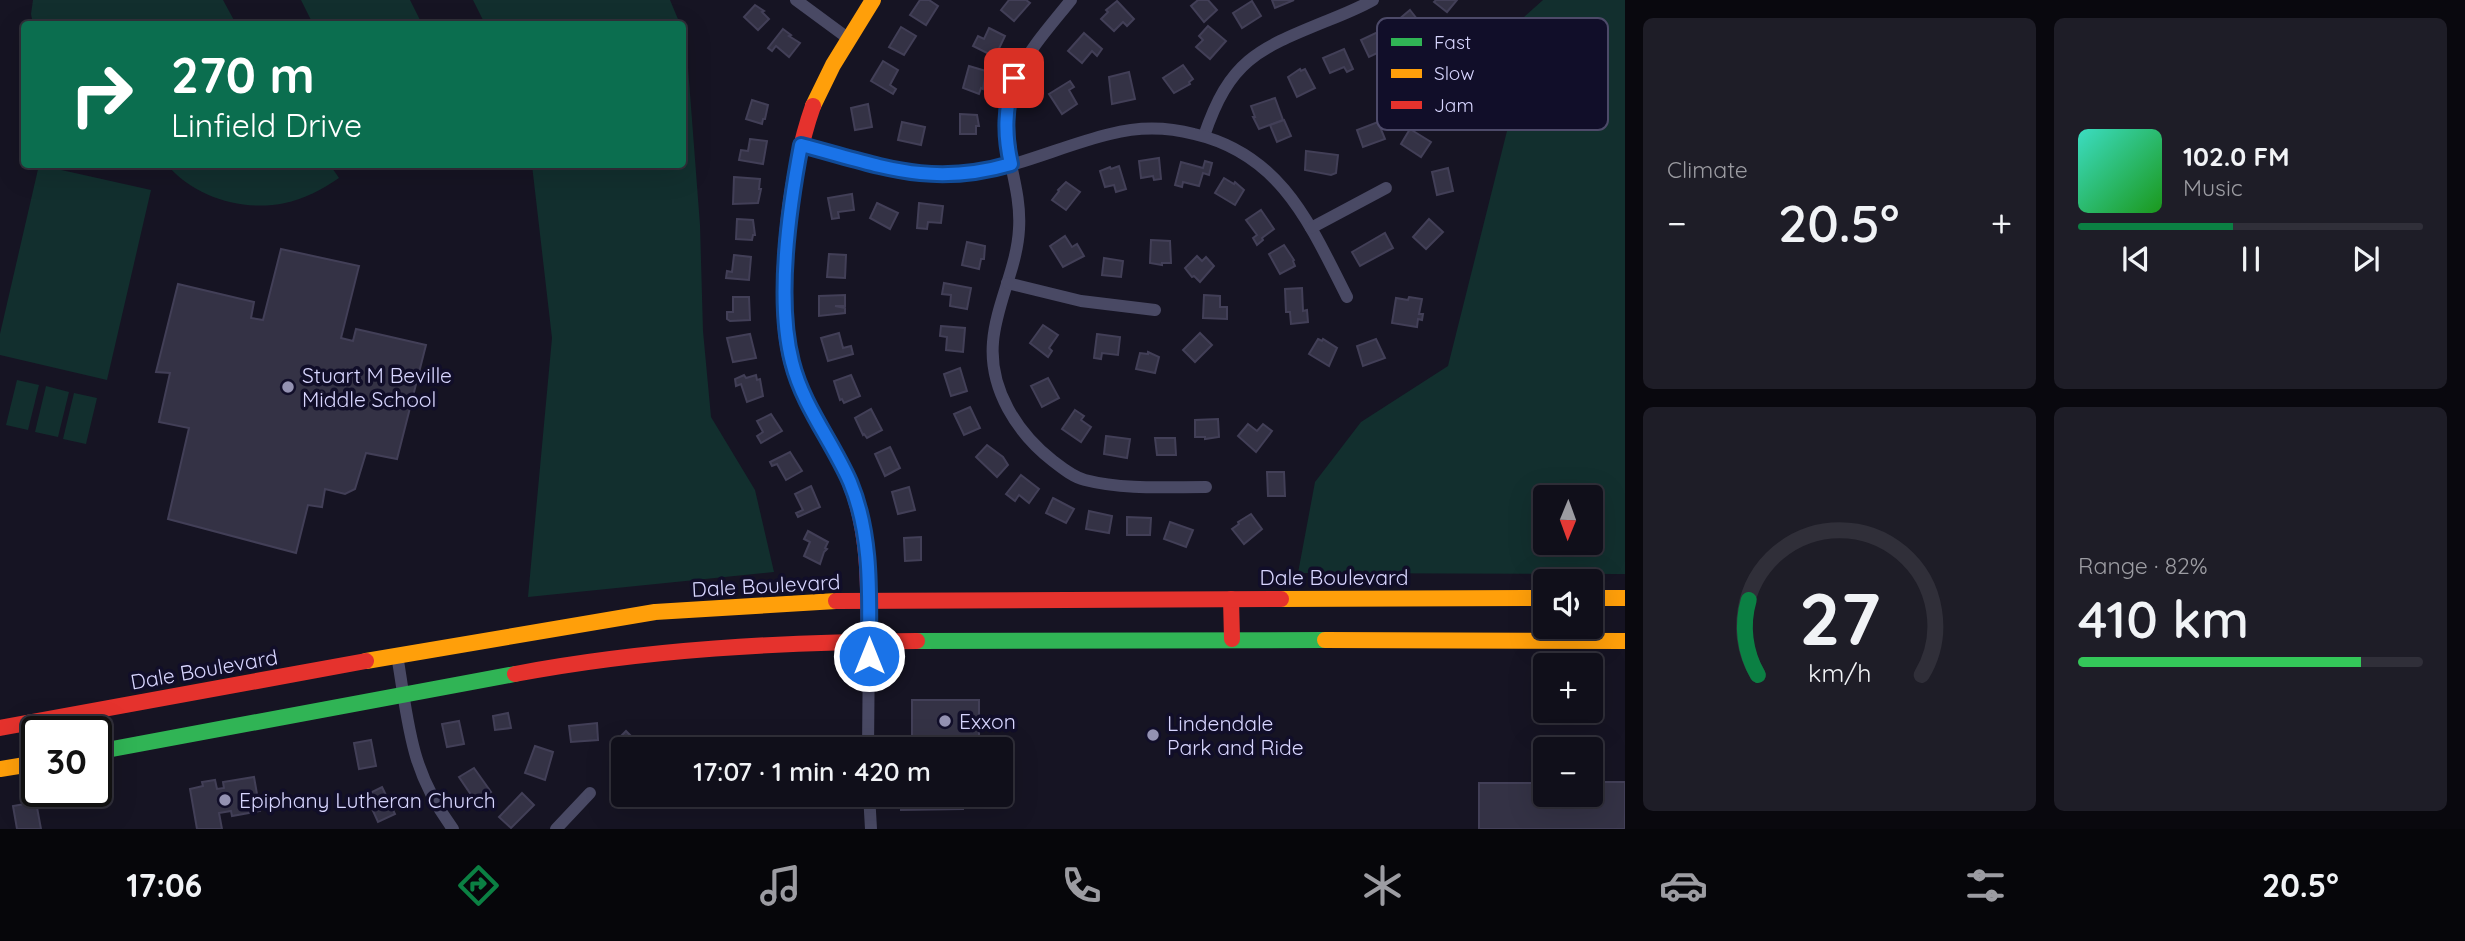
<!DOCTYPE html>
<html lang="en">
<head>
<meta charset="utf-8">
<style>
  body { margin:0; font-family:Quicksand,sans-serif; background:#1e1d27; color:#f1f3f6; height:100vh; display:flex; flex-direction:column; font-size:26px; white-space:nowrap }
  * { box-sizing:border-box; margin:0 }
  p { font-size:23px; color:#9c9ca2 }
  .icon { flex:none; width:38px; height:38px; fill:none; stroke:currentColor; stroke-width:2; stroke-linecap:round; stroke-linejoin:round }
  .map { position:relative; flex:1; overflow:hidden }
  .side { display:flex; flex-direction:column; gap:18px; padding:18px; background:#09080e; width:840px }
  .side>* { flex:none }
  .hud { position:absolute; left:21px; top:21px; width:665px; height:147px; border-radius:7px; box-shadow:0 7px 28px #0002,0 0 0 2px #302f39; background:#0b6e4f; color:#fff; overflow:hidden }
  .needle { width:46px; rotate:181deg }
  .controls { position:absolute; left:1533px; top:485px; display:grid; gap:14px }
  .controls a { display:grid; place-items:center; width:70px; height:70px; border-radius:7px; background:#100f1a; box-shadow:0 7px 28px #0002,0 0 0 2px #302f39; font-size:35px }
  .speed { position:absolute; left:21px; top:716px; display:flex; gap:14px; font-size:35px; font-weight:700; text-align:center }
  .speed>* { display:grid; place-content:center; width:91px; height:91px; border-radius:50%; background:#100f1a; box-shadow:0 7px 28px #0002,0 0 0 2px #302f39; line-height:1 }
  .speed .limit { border:4px solid #111; border-radius:10px; background:#fff; color:#111 }
  .pin { position:absolute; display:grid; place-items:center; width:60px; height:60px; color:#fff; margin:-30px; border-radius:14px; box-shadow:0 4px 10px #0006 }
  .me { position:absolute; width:77px; margin:-38px; rotate:0deg; stroke-linejoin:round; filter:drop-shadow(0 0 5px #0008) }
  .turn { display:flex; align-items:center; gap:24px; height:147px; padding:0 35px; font-size:32px }
  .turn .icon { width:91px; height:91px; stroke-width:2.5 }
  .turn b { display:block; font-size:49px; line-height:60px }
  .big { font-size:52px; font-weight:600; line-height:1.1 }
  .side .tile { flex:1; display:flex; flex-direction:column; justify-content:center; gap:10px; min-width:0; padding:0 24px; border-radius:10px; background:#1e1d27 }
  .side .dial { align-items:center; gap:0 }
  .dial svg { height:182px; overflow:visible; fill:none; stroke:#302f39; stroke-width:7; stroke-linecap:round; text-anchor:middle }
  .dial text { fill:#f1f3f6; stroke:none }
  .song { display:flex; align-items:center; gap:21px }
  .cover { width:84px; height:84px; border-radius:10px; background:linear-gradient(135deg,hsl(170 70% 55%),hsl(120 70% 35%)) }
  .played { height:7px; border-radius:4px; background:linear-gradient(90deg,#0b8043 45%,#302f39 45%) }
  .keys { display:flex; justify-content:space-around; direction:ltr }
  .heat { display:flex; justify-content:space-between; align-items:center; font-size:38px; direction:ltr }
  .charge { height:10px; border-radius:5px; background:linear-gradient(90deg,#34c759 82%,#302f39 0) }
  .side .tiles { flex:1; display:grid; gap:18px; grid-template-columns:repeat(2,1fr) }
  .trip { position:absolute; left:611px; top:737px; width:402px; height:70px; border-radius:7px; background:#100f1a; box-shadow:0 7px 28px #0002,0 0 0 2px #302f39; font-weight:600; line-height:70px; text-align:center }
  .menu { display:flex; height:112px; justify-content:space-around; align-items:center; background:#06060a; color:#9c9ca2 }
  .menu .icon { width:49px; height:49px }
  .menu .selected { color:#0b8043 }
  .menu b { font-size:32px; color:#f1f3f6 }
  main { display:flex; flex:1; min-height:0 }
  .map>svg:first-child { display:block }
  .green { fill:#122f2e; fill-rule:evenodd }
  .building { fill:#343245; stroke:#423f57; stroke-width:2 }
  .lines { fill:none; stroke-linecap:round; stroke-linejoin:round }
  .street { stroke:#494964; stroke-width:12 }
  .fast { stroke:#30b455; stroke-width:16 }
  .slow { stroke:#ff9f0a; stroke-width:16 }
  .jam { stroke:#e5322d; stroke-width:16 }
  .route-casing { stroke:#114b97; stroke-width:18 }
  .route { stroke:#1a73e8; stroke-width:12 }
  .poi-dot { fill:#9492b2; stroke:#110e29; stroke-width:2.5 }
  .labels { text-anchor:middle; dominant-baseline:central; stroke-width:7; stroke-linejoin:round; paint-order:stroke }
  .poi-label { font-size:21px; fill:#d8d6ff; stroke:#110e29; text-anchor:start }
  .street-label { font-size:21px; fill:#d8d6ff; stroke:#110e29 }
  .key { fill:#110e29; stroke:#4d4a69; stroke-width:2 }
  .key-label { font-size:19px; fill:#d8d6ff }
</style>
</head>
<body>
<main>
<div class="map">
<svg width="1625" height="829" viewBox="0 0 1625 829">
  <rect width="100%" height="100%" fill="#161423"/>
  <g class="green">
    <path d="M33 0H223L236 24H33L31 14Z"/>
    <path d="M301 0H410L422 24H313Z"/>
    <path d="M473 0H670L680 24H485Z"/>
    <path d="M1543 0H1625V574L1298 573 1315 482 1361 422 1448 366 1508 127 1476 60ZM1545 497H1591V542H1545Z"/>
    <path d="M683 32 686 41 700 225 703 331 711 417 755 490 774 572 528 597 552 338 532 165 682 164Z"/>
    <path d="M39 165 151 190 107 380 0 355V334Z"/>
    <path d="M167 165H330L339 178C323 189 304 199 285 203 242 212 195 197 167 165Z"/>
    <path d="M17 380 39 385 28 430 6 425Z"/>
    <path d="M46 386 69 392 58 437 35 432Z"/>
    <path d="M74 393 97 398 86 444 63 439Z"/>
  </g>
  <g class="building">
    <path d="M920 0H929L938 6 926 25 910 15Z"/>
    <path d="M1009 0H1026L1030 3 1014 21 1001 10Z"/>
    <path d="M1198 0H1208L1217 10 1204 22 1191 6Z"/>
    <path d="M1272 0H1294L1275 8Z"/>
    <path d="M1436 0H1457L1447 12 1434 2Z"/>
    <path d="M1117 1 1134 19 1127 26 1123 22 1114 31 1101 19 1108 12 1106 10Z"/>
    <path d="M1252 1 1261 16 1242 28 1233 13Z"/>
    <path d="M755 5 764 11 762 12 769 19 758 30 744 17Z"/>
    <path d="M1410 10 1421 24 1403 38 1392 25Z"/>
    <path d="M1208 26 1226 41 1210 59 1196 47 1203 40 1199 36Z"/>
    <path d="M901 27 916 36 904 55 889 47Z"/>
    <path d="M989 28 1005 36 995 57 973 46 978 36 984 39Z"/>
    <path d="M783 29 791 35 789 36 800 43 789 57 776 46 772 51 768 48Z"/>
    <path d="M1382 30 1390 47 1369 57 1361 40Z"/>
    <path d="M1084 33 1102 49 1097 56 1092 51 1082 63 1068 51Z"/>
    <path d="M1344 49 1353 69 1347 72 1344 67 1330 73 1323 58Z"/>
    <path d="M883 61 898 70 890 85 896 89 893 94 871 81Z"/>
    <path d="M1183 65 1193 79 1189 82 1190 84 1174 93 1163 78Z"/>
    <path d="M969 66 986 71 983 89 981 88 979 94 963 88Z"/>
    <path d="M1300 69 1301 71 1305 69 1315 88 1297 97 1288 77Z"/>
    <path d="M1129 72 1135 99 1112 104 1109 77Z"/>
    <path d="M1070 81 1074 87 1069 90 1077 104 1062 114 1049 94Z"/>
    <path d="M1275 98 1283 120 1259 129 1253 117H1255L1251 106Z"/>
    <path d="M752 100 768 105 765 119H763L762 124 746 119Z"/>
    <path d="M868 104 872 127 855 130 851 108Z"/>
    <path d="M960 114 977 115 979 126H976V134H960Z"/>
    <path d="M1284 120 1291 136 1277 142 1270 125Z"/>
    <path d="M902 122 925 127 921 145 898 140Z"/>
    <path d="M1378 122 1385 139 1363 147 1357 130Z"/>
    <path d="M1410 129 1431 142 1421 157 1401 144Z"/>
    <path d="M750 139 767 141 763 164 739 160 741 150 748 151Z"/>
    <path d="M1306 151 1338 155 1336 173 1331 175 1305 170Z"/>
    <path d="M1159 158 1161 179 1154 180 1153 176 1141 178 1139 161Z"/>
    <path d="M1205 161 1212 163 1209 175 1203 173 1199 186 1183 182 1182 187 1175 185 1181 162 1203 168Z"/>
    <path d="M1119 166 1126 189 1116 192 1114 185 1105 187 1100 171 1110 167 1111 169Z"/>
    <path d="M1448 168 1453 191 1437 195 1432 172Z"/>
    <path d="M734 177 760 179 759 189H761L758 203 733 204Z"/>
    <path d="M1224 178 1234 184 1235 182 1244 190 1235 205 1215 193Z"/>
    <path d="M1066 182 1080 192 1066 210 1052 200 1059 191 1058 190Z"/>
    <path d="M852 194 854 210 838 212 839 218 832 219 828 198Z"/>
    <path d="M877 203 898 213 890 229 870 218Z"/>
    <path d="M919 203 943 206 941 223 928 222 927 229 917 228Z"/>
    <path d="M1261 210 1274 229 1262 238 1263 240 1257 245 1253 238 1257 235 1246 220Z"/>
    <path d="M737 219 753 220 755 235H753L752 240 736 239Z"/>
    <path d="M1429 219 1443 232 1426 249 1413 237Z"/>
    <path d="M1385 233 1393 248 1360 266 1352 252Z"/>
    <path d="M1065 236 1072 247 1077 244 1084 256 1063 267 1050 246Z"/>
    <path d="M1151 240 1170 241 1171 263H1162V265L1150 263Z"/>
    <path d="M967 242 985 246 984 259H981L979 269 962 265Z"/>
    <path d="M1284 245 1294 260 1293 261 1295 266 1280 274 1269 254Z"/>
    <path d="M281 249 359 266 341 338 353 341 356 329 426 345 397 459 366 453 355 489 345 494 325 489 322 507 308 505 296 553 168 519 189 428 159 422 170 373 156 372 178 284 254 302 251 318 263 320Z"/>
    <path d="M829 254 846 255 845 278 827 277Z"/>
    <path d="M734 255 751 257 749 280 726 278 727 271 732 272Z"/>
    <path d="M1197 256 1202 261 1206 257 1214 266 1200 282 1194 276 1192 277 1185 268Z"/>
    <path d="M1104 258 1123 261 1121 277 1102 275Z"/>
    <path d="M944 283 971 288 967 309 950 306 951 295 942 294Z"/>
    <path d="M1302 288 1303 311 1307 310 1308 322 1291 324 1290 312H1286L1285 289Z"/>
    <path d="M845 295V306H835L845 308V313L819 316V296Z"/>
    <path d="M1204 295 1220 296V307H1227V319L1203 318Z"/>
    <path d="M733 297H749L750 320 730 321 727 319V312H733Z"/>
    <path d="M1409 297 1422 299 1419 314H1423L1422 320 1418 319 1417 327 1392 323 1396 298 1408 300Z"/>
    <path d="M1043 325 1058 335 1049 348 1052 351 1048 357 1030 343Z"/>
    <path d="M941 326 965 328 963 352 946 350 947 337 940 336Z"/>
    <path d="M839 333 843 348 851 346 853 354 828 361 821 338Z"/>
    <path d="M1200 333 1212 345 1195 362 1183 350Z"/>
    <path d="M750 334 756 358 733 362 727 338Z"/>
    <path d="M1097 334 1120 337 1118 355 1102 353 1101 359 1094 358Z"/>
    <path d="M1318 339 1322 341 1323 339 1337 348 1329 366 1309 354Z"/>
    <path d="M1376 339 1385 358 1363 366 1357 346Z"/>
    <path d="M1148 352 1159 357 1155 373 1136 369 1140 353 1148 354Z"/>
    <path d="M960 368 967 391 951 396 944 374Z"/>
    <path d="M744 375 746 378 756 375 757 380 760 379 763 396 747 402 741 384 736 386 735 379Z"/>
    <path d="M851 375 860 396 844 403 842 399 840 400 834 381Z"/>
    <path d="M1048 378 1059 398 1042 407 1031 386Z"/>
    <path d="M970 407 980 428 964 435 954 414Z"/>
    <path d="M871 409 882 430 867 438 864 434 863 435 855 418Z"/>
    <path d="M1075 410 1084 416 1081 420 1091 427 1081 442 1062 429Z"/>
    <path d="M771 414 782 431 761 443 757 436 763 432 757 421Z"/>
    <path d="M1218 419 1219 437 1205 439V437H1195V420Z"/>
    <path d="M1248 424 1257 431 1263 424 1272 431 1256 452 1238 436Z"/>
    <path d="M1106 436 1130 439 1127 458 1104 454Z"/>
    <path d="M1155 438H1175L1176 455H1157Z"/>
    <path d="M987 445 1003 457 1008 465 997 477 976 457Z"/>
    <path d="M890 447 900 468 885 476 875 454Z"/>
    <path d="M790 452 802 471 786 480 777 464 772 466 770 462Z"/>
    <path d="M1267 472H1284L1285 496H1268Z"/>
    <path d="M1021 475 1039 489 1029 503 1019 495 1015 501 1006 494Z"/>
    <path d="M811 486 820 507 798 517 796 513 803 510 795 494Z"/>
    <path d="M909 487 915 510 898 514 892 492Z"/>
    <path d="M1053 498 1074 509 1066 523 1046 513Z"/>
    <path d="M1089 511 1112 516 1109 533 1086 529Z"/>
    <path d="M1251 514 1262 529 1244 544 1232 529 1239 524 1238 522Z"/>
    <path d="M1127 517 1151 518 1150 535H1127Z"/>
    <path d="M1170 522 1193 530 1186 547 1164 539Z"/>
    <path d="M808 531 828 542 825 548 827 549 824 552 820 564 804 556 810 542 804 539Z"/>
    <path d="M921 537V560L905 561 904 538Z"/>
    <path d="M912 700H979V742L912 743Z"/>
    <path d="M508 713 511 728 495 730 493 716Z"/>
    <path d="M459 721 464 744 447 747 442 724Z"/>
    <path d="M597 723 598 740 571 742 569 726Z"/>
    <path d="M626 731 644 749H623V754L613 744Z"/>
    <path d="M371 740 376 766 359 769 354 743Z"/>
    <path d="M535 746 553 752 545 780 525 773Z"/>
    <path d="M474 768 491 792 476 802 459 777Z"/>
    <path d="M254 777 260 811 232 816 231 811 219 813 222 829H197L190 789 203 786 202 782 215 780 217 789 224 788 223 782Z"/>
    <path d="M1591 782H1625V829H1479V783H1545V794H1591Z"/>
    <path d="M382 787 395 814 378 822 369 802 373 800 370 793Z"/>
    <path d="M522 793 534 805 511 828 499 817Z"/>
    <rect x="640" y="794" width="16" height="11"/>
    <path d="M901 794H963V809L901 810Z"/>
    <path d="M36 802 41 829H17L13 806Z"/>
  </g>
  <g class="lines">
    <g class="street">
      <path d="M796 0 849 39"/>
      <path d="M1071 0C1036 44 996 83 1007 145 1012 173 1021 200 1019 229 1017 268 996 304 993 342 989 389 1017 433 1053 461 1062 468 1073 477 1085 480 1124 490 1166 487 1206 487"/>
      <path d="M1204 136C1230 59 1258 49 1329 20 1344 14 1359 8 1373 0"/>
      <path d="M801 145C852 158 907 180 961 175 1013 170 1060 146 1110 134 1137 127 1167 127 1194 134 1281 154 1310 224 1347 297"/>
      <path d="M1311 228 1386 188"/>
      <path d="M1007 283 1081 301 1155 310"/>
      <path d="M397 655C409 725 409 769 453 829"/>
      <path d="M868 749 869 641"/>
      <path d="M869 794 871 829"/>
      <path d="M556 829 590 793"/>
    </g>
    <g class="fast">
      <path d="M917 641 1325 640"/>
      <path d="M96 752 515 674"/>
    </g>
    <g class="slow">
      <path d="M813 106 833 65 873 0"/>
      <path d="M1591 598H1625"/>
      <path d="M1281 599 1545 598"/>
      <path d="M1325 640 1625 641"/>
      <path d="M366 661 655 612 836 601"/>
      <path d="M0 769 37 763"/>
    </g>
    <g class="jam">
      <path d="M813 106C790 171 774 298 792 364 804 407 834 442 850 483 870 533 868 588 869 641"/>
      <path d="M1231 599 1232 639"/>
      <path d="M836 601 1281 599"/>
      <path d="M515 674C647 649 782 642 917 641"/>
      <path d="M0 728 366 661"/>
    </g>
  </g>
  <g class="lines">
    <defs>
      <path id="route" d="M869 656C869 598 873 537 850 482 832 441 803 406 792 362 776 300 789 208 801 145 879 165 929 188 1011 164 1004 134 1005 108 1014 78"/>
    </defs>
    <use href="#route" class="route-casing"/>
    <use href="#route" class="route"/>
  </g>
  <g class="poi-dot">
    <circle cx="288" cy="387" r="7"/>
    <circle cx="945" cy="721" r="7"/>
    <circle cx="1153" cy="735" r="7"/>
    <circle cx="225" cy="800" r="7"/>
  </g>
  <g class="labels">
    <g class="poi-label">
      <text x="302" y="375">Stuart M Beville<tspan x="302" dy="24">Middle School</tspan></text>
      <text x="959" y="721">Exxon</text>
      <text x="1167" y="723">Lindendale<tspan x="1167" dy="24">Park and Ride</tspan></text>
      <text x="239" y="800">Epiphany Lutheran Church</text>
    </g>
    <g class="street-label">
      <text x="1334" y="577">Dale Boulevard</text>
      <text transform="translate(766 585) rotate(-3)">Dale Boulevard</text>
      <text transform="translate(204 669) rotate(-10)">Dale Boulevard</text>
    </g>
  </g>
  <rect x="1377" y="18" width="231" height="112" rx="10" class="key"/>
  <rect x="1391" y="38" width="31" height="8" fill="#30b455"/>
  <rect x="1391" y="69" width="31" height="9" fill="#ff9f0a"/>
  <rect x="1391" y="101" width="31" height="8" fill="#e5322d"/>
  <g class="key-label">
    <text x="1434" y="49">Fast</text>
    <text x="1434" y="80">Slow</text>
    <text x="1434" y="112">Jam</text>
  </g>
</svg>
<div class="controls">
<a><svg class="needle" viewBox="-14 -14 28 28"><path d="M0-13l5 13h-10z" fill="#e53935"/><path d="M0 13l5-13h-10z" fill="#9c9ca2"/></svg></a>
<a><svg class="icon" aria-label="sound" viewBox="0 0 24 24"><path d="M4 9h4l5-4v14l-5-4H4zM17 9q2 3 0 6"/></svg></a>
<a>+</a>
<a>−</a>
</div>
<div class="speed"><div class="limit">30</div></div>
<div class="pin" style="left:1014px;top:78px;background:#d93025"><svg class="icon" aria-label="arrive" viewBox="0 0 24 24"><path d="M6 21V4h12l-3 4 3 4H6"/></svg></div>
<svg class="me" style="left:869px;top:656px" viewBox="-20 -20 40 40"><circle r="17" fill="#1a73e8" stroke="#fff" stroke-width="3"/><path d="M0-11L8 9 0 5-8 9z" fill="#fff"/></svg>
<div class="trip">17:07 · 1 min · 420 m</div>
<div class="hud">
<div class="turn"><svg class="icon" aria-label="right" viewBox="0 0 24 24"><path d="M7 20v-9h11M14 6l5 5-5 5"/></svg><div><b>270 m</b>Linfield Drive</div></div>
</div>
</div>
<section class="side">
<div class="tiles">
<div class="tile"><p>Climate</p>
<div class="heat"><a>−</a><b class="big">20.5°</b><a>+</a></div>
</div>
<div class="tile">
<div class="song"><i class="cover"></i><div><b>102.0 FM</b><p>Music</p></div></div>
<div class="played"></div>
<div class="keys"><svg class="icon" aria-label="previous" viewBox="0 0 24 24"><path d="M18 5L8 12l10 7zM5 5v14"/></svg><svg class="icon" aria-label="pause" viewBox="0 0 24 24"><path d="M8 5v14M16 5v14"/></svg><svg class="icon" aria-label="next" viewBox="0 0 24 24"><path d="M6 5l10 7-10 7zM19 5v14"/></svg></div>
</div>
<div class="tile dial"><svg viewBox="0 0 100 80">
<path d="M14 69A42 42 0 1 1 86 69"/>
<path d="M14 69A42 42 0 0 1 10 36" stroke="#0b8043"/>
<text x="50" y="56" font-size="32" font-weight="700">27</text>
<text x="50" y="72" font-size="11">km/h</text>
</svg></div>
<div class="tile"><p>Range · 82%</p><b class="big">410 km</b><div class="charge"></div></div>
</div>
</section>
</main>
<nav class="menu">
<b>17:06</b>
<svg class="icon selected" aria-label="directions" viewBox="0 0 24 24"><path d="M12 3l9 9-9 9-9-9zM9 14v-3h6M13 9l2 2-2 2"/></svg>
<svg class="icon" aria-label="music" viewBox="0 0 24 24"><path d="M9 18V5l10-2v13"/><circle cx="6" cy="18" r="3"/><circle cx="16" cy="16" r="3"/></svg>
<svg class="icon" aria-label="phone" viewBox="0 0 24 24"><path d="M5 4h4l2 5-3 2q2 4 5 5l2-3 5 2v4C11 20 4 13 5 4z"/></svg>
<svg class="icon" aria-label="climate" viewBox="0 0 24 24"><path d="M12 3v18M4 7l16 10M4 17L20 7"/></svg>
<svg class="icon" aria-label="car" viewBox="0 0 24 24"><path d="M5 17H2v-5l4-1 3-4h7l3 4 3 1v5h-3M9 17h6M6 11h13"/><circle cx="7" cy="17" r="2"/><circle cx="17" cy="17" r="2"/></svg>
<svg class="icon" aria-label="filters" viewBox="0 0 24 24"><path d="M4 7h16M4 17h16"/><circle cx="9" cy="7" r="2"/><circle cx="15" cy="17" r="2"/></svg>
<b>20.5°</b>
</nav>
</body>
</html>
